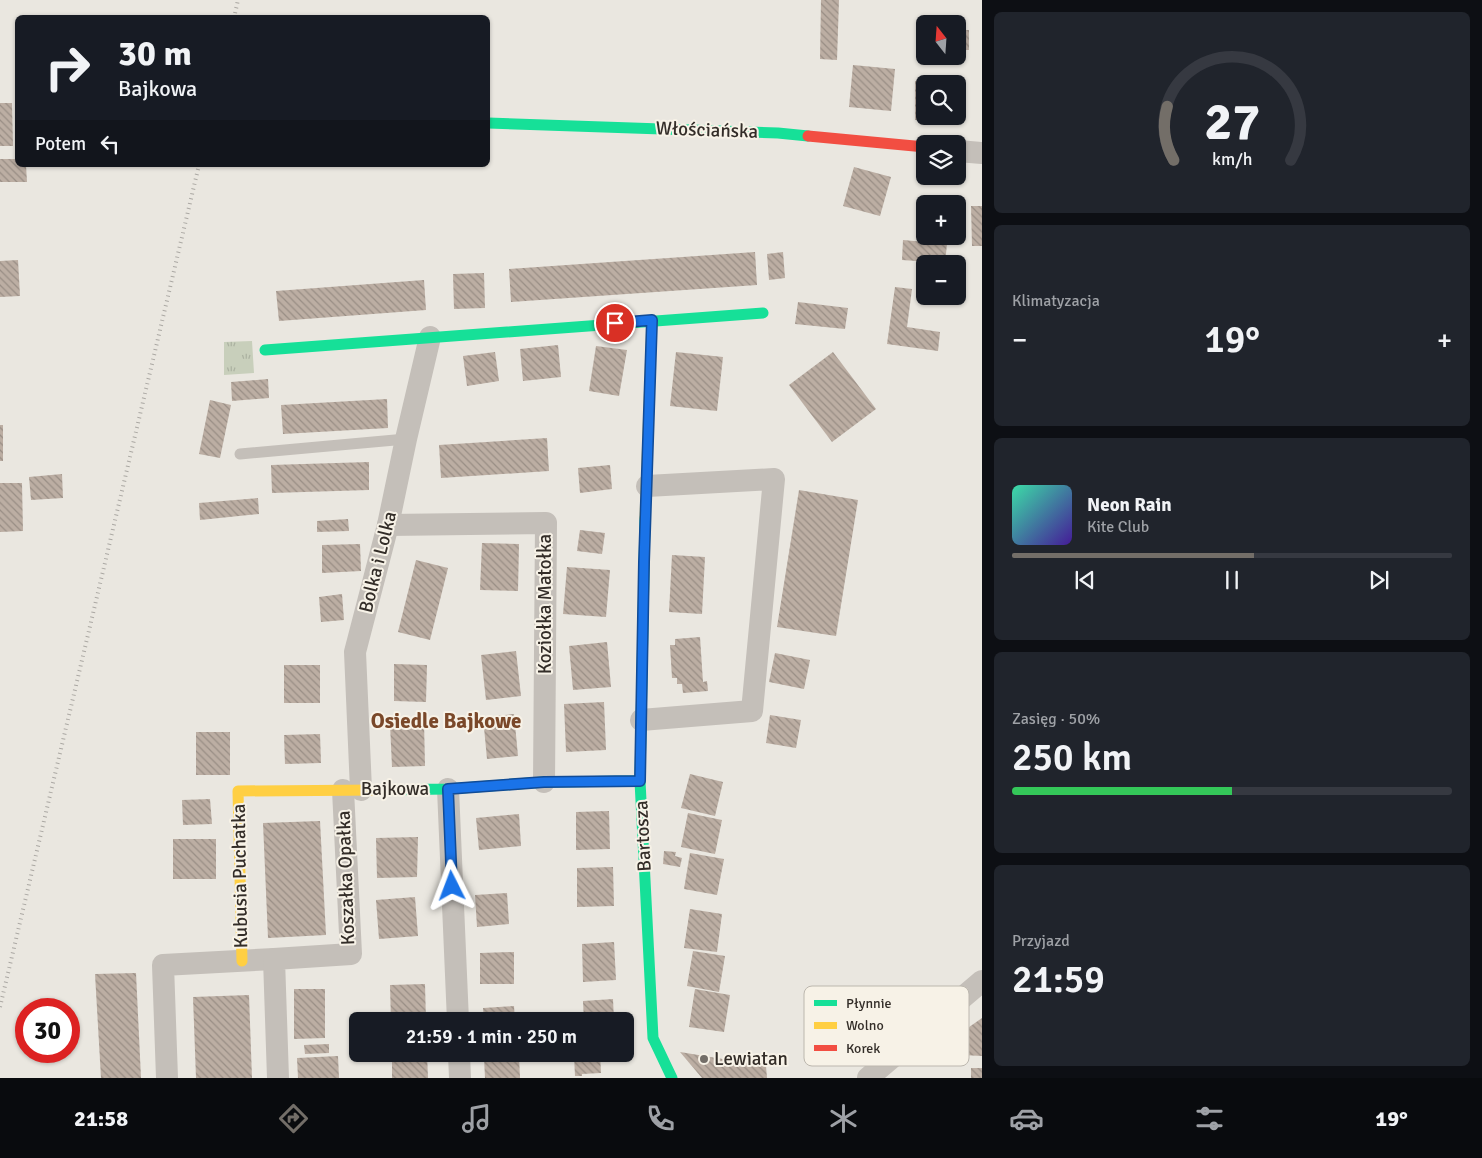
<!DOCTYPE html>
<html lang="pl">
<head>
<meta charset="utf-8">
<style>
  body { margin:0; font-family:Signika,sans-serif; background:#20242c; color:#f1f3f6; height:100vh; display:flex; flex-direction:column; font-size:19px; white-space:nowrap }
  * { box-sizing:border-box; margin:0 }
  p { font-size:16px; color:#9ea1a6 }
  .icon { flex:none; width:28px; height:28px; fill:none; stroke:currentColor; stroke-width:2; stroke-linecap:round; stroke-linejoin:round }
  .map { position:relative; flex:1; overflow:hidden }
  .side { display:flex; flex-direction:column; gap:12px; padding:12px; background:#0d0f14; width:500px }
  .side>* { flex:none }
  .hud { position:absolute; left:15px; top:15px; width:475px; height:152px; border-radius:8px; box-shadow:0 1px 4px #0004; background:#171b24; color:#f1f3f6; overflow:hidden }
  .needle { width:32px; rotate:343deg }
  .buttons { position:absolute; left:916px; top:15px; display:grid; gap:10px }
  .buttons a { display:grid; place-items:center; width:50px; height:50px; border-radius:8px; background:#171b24; box-shadow:0 1px 4px #0004; font-size:25px }
  .speed { position:absolute; left:15px; top:998px; display:flex; gap:10px; font-size:25px; font-weight:700; text-align:center }
  .speed>* { display:grid; place-content:center; width:65px; height:65px; border-radius:50%; background:#171b24; box-shadow:0 1px 4px #0004; line-height:1 }
  .speed .limit { border:8px solid #d22; background:#fff; color:#111 }
  .pin { position:absolute; display:grid; place-items:center; width:42px; height:42px; color:#fff; margin:-21px; border:2px solid #fff; border-radius:50%; box-shadow:0 1px 5px #0007 }
  .me { position:absolute; width:55px; margin:-28px; rotate:357deg; stroke-linejoin:round; filter:drop-shadow(0 0 4px #0008) }
  .turn { display:flex; align-items:center; gap:18px; height:105px; padding:0 20px; font-size:22px }
  .turn .icon { width:65px; height:65px; stroke-width:2.5 }
  .turn b { display:block; font-size:35px; line-height:42px }
  .then { display:flex; align-items:center; height:48px; padding:0 20px; background:#0003; gap:10px; font-size:19px }
  .big { font-size:38px; font-weight:600; line-height:1.1 }
  .side .widget { flex:1; display:flex; flex-direction:column; justify-content:center; gap:8px; min-width:0; padding:0 18px; border-radius:8px; background:#20242c }
  .side .dial { align-items:center; gap:0 }
  .dial svg { height:130px; overflow:visible; fill:none; stroke:#363941; stroke-width:7; stroke-linecap:round; text-anchor:middle }
  .dial text { fill:#f1f3f6; stroke:none }
  .song { display:flex; align-items:center; gap:15px }
  .cover { width:60px; height:60px; border-radius:8px; background:linear-gradient(135deg,hsl(160 70% 55%),hsl(260 70% 35%)) }
  .played { height:5px; border-radius:2px; background:linear-gradient(90deg,#736e68 55%,#363941 55%) }
  .keys { display:flex; justify-content:space-around; direction:ltr }
  .heat { display:flex; justify-content:space-between; align-items:center; font-size:28px; direction:ltr }
  .charge { height:8px; border-radius:4px; background:linear-gradient(90deg,#34c759 50%,#363941 0) }
  .trip { position:absolute; left:349px; top:1012px; width:285px; height:50px; border-radius:8px; background:#171b24; box-shadow:0 1px 4px #0004; font-weight:600; line-height:50px; text-align:center }
  .menu { display:flex; height:80px; justify-content:space-around; align-items:center; background:#090b0e; color:#9ea1a6 }
  .menu .icon { width:35px; height:35px }
  .menu .on { color:#736e68 }
  .menu b { font-size:22px; color:#f1f3f6 }
  main { display:flex; flex:1; min-height:0 }
  .map>svg:first-child { display:block }
  .park { fill:url(#park-tufts) }
  .building { fill:url(#building-back-hatch) }
  .lines { fill:none; stroke-linecap:round; stroke-linejoin:round }
  .lane { stroke:#c4bfb9; stroke-width:11 }
  .street { stroke:#c4bfb9; stroke-width:22 }
  .fast { stroke:#16e098; stroke-width:11 }
  .slow { stroke:#ffcf43; stroke-width:11 }
  .jam { stroke:#f24e42; stroke-width:11 }
  .rail { stroke:#aba8a3; stroke-width:4; stroke-dasharray:1 4; stroke-linecap:butt }
  .route-casing { stroke:#114b97; stroke-width:12 }
  .route { stroke:#1a73e8; stroke-width:9 }
  .poi-dot { fill:#736e68; stroke:#f7f2e7; stroke-width:2 }
  .labels { text-anchor:middle; dominant-baseline:central; stroke-width:4; stroke-linejoin:round; paint-order:stroke }
  .street-label { font-size:19px; fill:#332d28; stroke:#f7f2e7 }
  .poi-label { font-size:19px; fill:#332d28; stroke:#f7f2e7; text-anchor:start }
  .quarter-label { font-size:21px; font-weight:bold; fill:#7a4829; stroke:#f7f2e7 }
  .key { fill:#f7f2e7; stroke:#bcb7ae; stroke-width:1 }
  .key-label { font-size:14px; fill:#332d28 }
</style>
</head>
<body>
<main>
<div class="map">
<svg width="982" height="1078" viewBox="0 0 982 1078">
  <defs>
    <pattern id="park-tufts" width="24" height="20" patternUnits="userSpaceOnUse" patternTransform="scale(1.25)"><rect width="24" height="20" fill="#c8cfbb"/><path d="M3 7l-1-3M5 7V3M7 7l1-3M15 17l-1-3M17 17v-4M19 17l1-3" fill="none" stroke="#acb2a1"/></pattern>
    <pattern id="building-back-hatch" width="6" height="6" patternUnits="userSpaceOnUse" patternTransform="scale(1.25)"><rect width="6" height="6" fill="#bcaea3"/><path d="M-1 5l2 2M0 0l6 6M5-1l2 2" fill="none" stroke="#998e85"/></pattern>
  </defs>
  <rect width="100%" height="100%" fill="#eae7e0"/>
  <path class="park" d="M252 341 254 373 224 375V342Z"/>
  <g class="building">
    <path d="M821 0H839L837 60 820 59Z"/>
    <rect x="958" y="30" width="11" height="20"/>
    <path d="M853 65 895 69 891 111 849 107Z"/>
    <path d="M915 81H959V84H925V116H958V119L915 120Z"/>
    <path d="M0 103H12L13 146H0Z"/>
    <path d="M0 159H18V165H26L27 182H0Z"/>
    <path d="M854 167 891 177 880 216 843 206Z"/>
    <path d="M971 206H982V246H972Z"/>
    <path d="M903 240 947 244 945 263 902 260Z"/>
    <path d="M755 252 757 285 511 302 509 269Z"/>
    <path d="M783 252 785 278 769 280 767 254Z"/>
    <path d="M18 260 20 296 0 297V261Z"/>
    <path d="M484 273 485 308 454 309 453 274Z"/>
    <path d="M424 280 426 310 279 321 276 291Z"/>
    <path d="M895 287 912 289 907 327 940 332 938 351 887 344Z"/>
    <path d="M798 302 848 308 845 329 795 324Z"/>
    <path d="M558 345 561 377 523 381 520 349Z"/>
    <path d="M596 346 627 350 619 396 589 391Z"/>
    <path d="M495 352 499 381 467 386 463 356Z"/>
    <path d="M676 352 723 357 717 411 670 406Z"/>
    <path d="M833 352 876 409 832 442 789 385Z"/>
    <path d="M268 379 269 398 232 401 231 382Z"/>
    <path d="M387 399 388 428 283 434 281 405Z"/>
    <path d="M210 400 231 405 220 458 199 454Z"/>
    <rect x="0" y="425" width="3" height="36"/>
    <path d="M547 438 549 471 441 478 439 445Z"/>
    <path d="M369 462V490L272 493 271 465Z"/>
    <path d="M610 465 612 489 580 493 578 468Z"/>
    <path d="M62 474 63 498 31 500 29 477Z"/>
    <path d="M0 483H22L23 531 0 532Z"/>
    <path d="M799 490 858 500 836 636 777 627Z"/>
    <path d="M258 498 259 514 200 520 199 503Z"/>
    <path d="M348 519 349 531 317 532V521Z"/>
    <path d="M580 530 605 533 602 554 577 551Z"/>
    <path d="M482 543 519 544 518 591 480 590Z"/>
    <path d="M360 544 361 571 322 573V545Z"/>
    <path d="M672 555 705 557 702 614 669 612Z"/>
    <path d="M416 560 448 568 430 640 398 632Z"/>
    <path d="M567 567 610 570 606 617 563 614Z"/>
    <path d="M342 594 344 620 321 622 319 597Z"/>
    <path d="M700 637 703 682 707 681 708 691 683 693 682 684H677V678H672L670 645H675V639Z"/>
    <path d="M607 642 611 687 573 690 569 646Z"/>
    <path d="M516 651 521 696 486 700 481 655Z"/>
    <path d="M775 653 810 660 804 689 769 682Z"/>
    <path d="M394 664 427 665 426 702 394 701Z"/>
    <rect x="284" y="665" width="36" height="38"/>
    <path d="M604 702 606 750 566 752 564 704Z"/>
    <path d="M514 714 518 756 487 759 483 717Z"/>
    <path d="M770 715 801 720 796 748 766 743Z"/>
    <path d="M424 722 425 766 392 767 390 724Z"/>
    <rect x="196" y="732" width="34" height="43"/>
    <path d="M320 734 321 763 285 764 284 735Z"/>
    <path d="M690 774 723 782 715 816 681 808Z"/>
    <path d="M210 799 212 824 183 825 182 800Z"/>
    <path d="M609 811 610 849 576 850V812Z"/>
    <path d="M688 813 722 820 715 854 681 847Z"/>
    <path d="M519 814 521 846 479 850 476 818Z"/>
    <path d="M320 821 326 935 268 938 263 823Z"/>
    <path d="M418 837 417 877 377 878 376 838Z"/>
    <rect x="173" y="839" width="43" height="40"/>
    <path d="M664 851 676 852 675 856 682 858 680 867 663 864Z"/>
    <path d="M690 853 724 859 717 895 684 889Z"/>
    <path d="M613 867 614 906 577 907V868Z"/>
    <path d="M507 893 509 924 477 927 475 895Z"/>
    <path d="M415 897 418 936 379 939 376 900Z"/>
    <path d="M690 909 722 914 717 952 684 948Z"/>
    <path d="M614 942 616 980 583 982 582 944Z"/>
    <path d="M693 951 725 956 719 992 687 986Z"/>
    <path d="M514 952V984H480V953Z"/>
    <path d="M136 973 141 1078H101L95 974Z"/>
    <path d="M425 984 426 1021H391L390 985Z"/>
    <path d="M294 989H325V1038L294 1039Z"/>
    <path d="M695 989 730 995 724 1032 689 1027Z"/>
    <path d="M249 995 252 1078H196L193 997Z"/>
    <path d="M613 999 614 1021H584L583 1001Z"/>
    <path d="M514 1006 515 1021H484L483 1008Z"/>
    <path d="M982 1018V1056L962 1055V1032Z"/>
    <path d="M329 1044V1053L305 1054 304 1045Z"/>
    <path d="M680 1052 766 1066 767 1078H702Z"/>
    <path d="M392 1054H427L428 1078H392Z"/>
    <path d="M600 1054 601 1073 582 1074V1076H575L574 1056Z"/>
    <path d="M338 1056 339 1078H298L297 1058Z"/>
    <path d="M519 1056 520 1078H485L484 1058Z"/>
    <rect x="971" y="1068" width="11" height="10"/>
  </g>
  <g class="lines">
    <path class="lane" d="M240 454 406 439"/>
    <g class="street">
      <path d="M958 151 982 153"/>
      <path d="M388 525 546 523 544 782"/>
      <path d="M641 720 752 711 774 479 647 486"/>
      <path d="M448 789 458 1021"/>
      <path d="M361 790 355 652 388 525 406 439 430 337"/>
      <path d="M459 1054 460 1078"/>
      <path d="M167 1078 163 965 274 959"/>
      <path d="M278 1078 274 959 351 954 343 790"/>
      <path d="M868 1078 982 981"/>
    </g>
    <g class="fast">
      <path d="M488 123 778 133 808 136"/>
      <path d="M265 350 763 313"/>
      <path d="M645 518 640 781 653 1038 672 1078"/>
      <path d="M378 790 448 789 544 782 640 781"/>
    </g>
    <g class="slow">
      <path d="M645 518 652 320"/>
      <path d="M242 961 238 791 378 790"/>
    </g>
    <path class="jam" d="M808 136 925 147"/>
    <g class="rail">
      <path d="M234 18 238 0"/>
      <path d="M0 1007 199 165"/>
    </g>
  </g>
  <g class="lines">
    <defs>
      <path id="route" d="M452 886 448 789 544 782 640 781 644 562 652 320 615 323"/>
    </defs>
    <use href="#route" class="route-casing"/>
    <use href="#route" class="route"/>
  </g>
  <circle class="poi-dot" cx="704" cy="1059" r="5"/>
  <g class="labels">
    <g class="street-label">
      <text transform="translate(707 130) rotate(2)">Włościańska</text>
      <text transform="translate(378 562) rotate(-76)">Bolka i Lolka</text>
      <text transform="translate(545 604) rotate(-90)">Koziołka Matołka</text>
      <text x="395" y="789">Bajkowa</text>
      <text transform="translate(643 836) rotate(-93)">Bartosza</text>
      <text transform="translate(240 876) rotate(-91)">Kubusia Puchatka</text>
      <text transform="translate(346 878) rotate(-92)">Koszałka Opałka</text>
    </g>
    <g class="poi-label">
      <text x="714" y="1059">Lewiatan</text>
    </g>
    <g class="quarter-label">
      <text x="446" y="721">Osiedle Bajkowe</text>
    </g>
  </g>
  <rect x="804" y="986" width="165" height="80" rx="8" class="key"/>
  <rect x="814" y="1000" width="23" height="6" fill="#16e098"/>
  <rect x="814" y="1022" width="23" height="7" fill="#ffcf43"/>
  <rect x="814" y="1045" width="23" height="6" fill="#f24e42"/>
  <g class="key-label">
    <text x="846" y="1008">Płynnie</text>
    <text x="846" y="1030">Wolno</text>
    <text x="846" y="1053">Korek</text>
  </g>
</svg>
<div class="buttons">
<a><svg class="needle" viewBox="-14 -14 28 28"><path d="M0-13l5 13h-10z" fill="#e53935"/><path d="M0 13l5-13h-10z" fill="#9ea1a6"/></svg></a>
<a><svg class="icon" aria-label="search" viewBox="0 0 24 24"><circle cx="10" cy="10" r="6"/><path d="M15 15l6 6"/></svg></a>
<a><svg class="icon" aria-label="layers" viewBox="0 0 24 24"><path d="M12 4l9 5-9 5-9-5zM3 14l9 5 9-5"/></svg></a>
<a>+</a>
<a>−</a>
</div>
<div class="speed"><div class="limit">30</div></div>
<div class="pin" style="left:615px;top:323px;background:#d93025"><svg class="icon" aria-label="arrive" viewBox="0 0 24 24"><path d="M6 21V4h12l-3 4 3 4H6"/></svg></div>
<svg class="me" style="left:452px;top:886px" viewBox="-20 -20 40 40"><path d="M0-17L14 15 0 8-14 15z" fill="#1a73e8" stroke="#fff" stroke-width="4"/></svg>
<div class="trip">21:59 · 1 min · 250 m</div>
<div class="hud">
<div class="turn"><svg class="icon" aria-label="right" viewBox="0 0 24 24"><path d="M7 20v-9h11M14 6l5 5-5 5"/></svg><div><b>30 m</b>Bajkowa</div></div>
<div class="then">Potem<svg class="icon" aria-label="left" viewBox="0 0 24 24"><path d="M17 20v-9H6M10 6l-5 5 5 5"/></svg></div>
</div>
</div>
<section class="side">
<div class="widget dial"><svg viewBox="0 0 100 80">
<path d="M14 69A42 42 0 1 1 86 69"/>
<path d="M14 69A42 42 0 0 1 10 36" stroke="#736e68"/>
<text x="50" y="56" font-size="32" font-weight="700">27</text>
<text x="50" y="72" font-size="11">km/h</text>
</svg></div>
<div class="widget"><p>Klimatyzacja</p>
<div class="heat"><a>−</a><b class="big">19°</b><a>+</a></div>
</div>
<div class="widget">
<div class="song"><i class="cover"></i><div><b>Neon Rain</b><p>Kite Club</p></div></div>
<div class="played"></div>
<div class="keys"><svg class="icon" aria-label="previous" viewBox="0 0 24 24"><path d="M18 5L8 12l10 7zM5 5v14"/></svg><svg class="icon" aria-label="pause" viewBox="0 0 24 24"><path d="M8 5v14M16 5v14"/></svg><svg class="icon" aria-label="next" viewBox="0 0 24 24"><path d="M6 5l10 7-10 7zM19 5v14"/></svg></div>
</div>
<div class="widget"><p>Zasięg · 50%</p><b class="big">250 km</b><div class="charge"></div></div>
<div class="widget"><p>Przyjazd</p><b class="big">21:59</b></div>
</section>
</main>
<nav class="menu">
<b>21:58</b>
<svg class="icon on" aria-label="directions" viewBox="0 0 24 24"><path d="M12 3l9 9-9 9-9-9zM9 14v-3h6M13 9l2 2-2 2"/></svg>
<svg class="icon" aria-label="music" viewBox="0 0 24 24"><path d="M9 18V5l10-2v13"/><circle cx="6" cy="18" r="3"/><circle cx="16" cy="16" r="3"/></svg>
<svg class="icon" aria-label="phone" viewBox="0 0 24 24"><path d="M5 4h4l2 5-3 2q2 4 5 5l2-3 5 2v4C11 20 4 13 5 4z"/></svg>
<svg class="icon" aria-label="climate" viewBox="0 0 24 24"><path d="M12 3v18M4 7l16 10M4 17L20 7"/></svg>
<svg class="icon" aria-label="car" viewBox="0 0 24 24"><path d="M5 17H2v-5l4-1 3-4h7l3 4 3 1v5h-3M9 17h6M6 11h13"/><circle cx="7" cy="17" r="2"/><circle cx="17" cy="17" r="2"/></svg>
<svg class="icon" aria-label="filters" viewBox="0 0 24 24"><path d="M4 7h16M4 17h16"/><circle cx="9" cy="7" r="2"/><circle cx="15" cy="17" r="2"/></svg>
<b>19°</b>
</nav>
</body>
</html>
